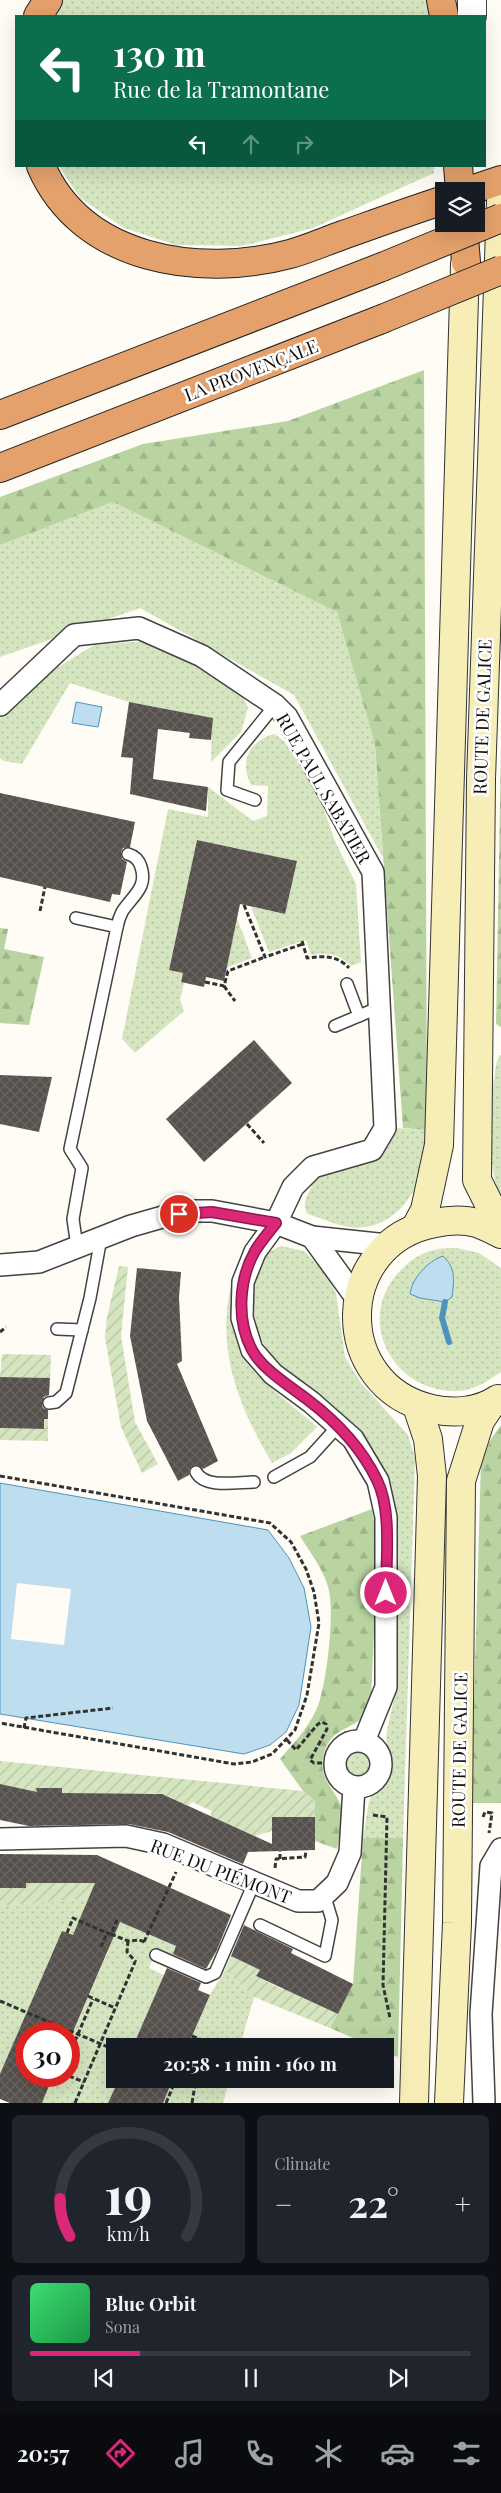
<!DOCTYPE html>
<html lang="en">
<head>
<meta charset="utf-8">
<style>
  body { margin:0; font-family:"Playfair Display",serif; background:#20242c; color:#f1f3f6; height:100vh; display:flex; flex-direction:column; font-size:19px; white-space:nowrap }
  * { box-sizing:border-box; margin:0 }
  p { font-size:16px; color:#9ea1a6 }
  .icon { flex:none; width:28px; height:28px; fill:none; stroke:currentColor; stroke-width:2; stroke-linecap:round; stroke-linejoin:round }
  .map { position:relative; height:2103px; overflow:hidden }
  .drawer { display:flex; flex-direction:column; gap:12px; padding:12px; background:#0d0f14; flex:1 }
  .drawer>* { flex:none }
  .hud { position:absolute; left:15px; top:15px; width:471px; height:152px; border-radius:0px; box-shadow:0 5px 20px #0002; background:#0b6e4f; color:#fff; overflow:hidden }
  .controls { position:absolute; left:435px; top:182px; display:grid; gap:10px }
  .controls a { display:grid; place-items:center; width:50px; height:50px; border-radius:0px; background:#171b24; box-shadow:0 5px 20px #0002; font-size:25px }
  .speed { position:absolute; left:15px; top:2022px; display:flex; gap:10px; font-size:25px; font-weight:700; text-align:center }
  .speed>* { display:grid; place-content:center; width:65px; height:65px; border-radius:50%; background:#171b24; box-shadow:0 5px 20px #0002; line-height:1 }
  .speed .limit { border:8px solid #d22; background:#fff; color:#111 }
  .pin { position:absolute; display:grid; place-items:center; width:42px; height:42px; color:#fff; margin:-21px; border:2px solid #fff; border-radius:50%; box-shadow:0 1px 5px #0007 }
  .me { position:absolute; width:55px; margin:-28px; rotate:0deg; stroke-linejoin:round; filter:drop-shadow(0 0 4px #0008) }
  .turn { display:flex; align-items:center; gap:18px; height:105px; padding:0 15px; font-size:22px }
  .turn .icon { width:65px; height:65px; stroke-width:2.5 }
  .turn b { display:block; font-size:35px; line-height:42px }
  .lanes { display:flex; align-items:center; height:48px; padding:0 15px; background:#0003; justify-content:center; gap:25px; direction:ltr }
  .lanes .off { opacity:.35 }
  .big { font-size:38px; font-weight:700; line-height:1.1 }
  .drawer .widget { flex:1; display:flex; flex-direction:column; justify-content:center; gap:8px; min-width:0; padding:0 18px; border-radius:8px; background:#20242c }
  .drawer .dial { align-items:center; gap:0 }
  .dial svg { height:130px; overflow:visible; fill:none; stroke:#363941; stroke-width:7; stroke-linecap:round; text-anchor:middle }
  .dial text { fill:#f1f3f6; stroke:none }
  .song { display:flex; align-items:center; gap:15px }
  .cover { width:60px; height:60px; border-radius:8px; background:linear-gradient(135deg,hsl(140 70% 55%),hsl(140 70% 35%)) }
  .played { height:5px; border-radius:2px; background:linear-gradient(90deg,#db2777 25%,#363941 25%) }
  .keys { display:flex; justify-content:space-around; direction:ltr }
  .heat { display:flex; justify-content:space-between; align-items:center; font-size:28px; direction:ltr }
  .drawer .tiles { flex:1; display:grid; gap:12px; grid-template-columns:1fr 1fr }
  .widget:last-child { grid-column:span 2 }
  .trip { position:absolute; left:106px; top:2038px; width:288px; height:50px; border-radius:0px; background:#171b24; box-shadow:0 5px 20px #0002; font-weight:700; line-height:50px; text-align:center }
  .menu { display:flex; height:80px; justify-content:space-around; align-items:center; background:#090b0e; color:#9ea1a6 }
  .menu .icon { width:35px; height:35px }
  .menu .current { color:#db2777 }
  .menu b { font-size:22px; color:#f1f3f6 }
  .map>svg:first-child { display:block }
  .grass { fill:url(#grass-dots) }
  .forest { fill:url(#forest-firs) }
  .garden { fill:url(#garden-furrows) }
  .water { fill:#bedef0; stroke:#4d93be }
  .pier { fill:#fefcf4 }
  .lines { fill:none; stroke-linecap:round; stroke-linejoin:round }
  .stream { stroke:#4d93be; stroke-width:6 }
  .building { fill:url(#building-cross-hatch) }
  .service-casing { stroke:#434343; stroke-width:14 }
  .minor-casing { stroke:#434343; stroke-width:24 }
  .tertiary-casing { stroke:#434343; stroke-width:30 }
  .secondary-casing { stroke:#323232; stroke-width:30 }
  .motorway-casing { stroke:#212121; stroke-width:30 }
  .path { stroke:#323232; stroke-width:3; stroke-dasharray:5 2.5; stroke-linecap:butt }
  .service { stroke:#fff; stroke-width:11 }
  .minor { stroke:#fff; stroke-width:21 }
  .tertiary { stroke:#fff; stroke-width:28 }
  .secondary { stroke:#f6eeb6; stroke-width:28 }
  .motorway { stroke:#e4a16b; stroke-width:28 }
  .motorway-bridge-casing { stroke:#212121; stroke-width:30; stroke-linecap:butt }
  .motorway-bridge { stroke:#e4a16b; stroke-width:28 }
  .route-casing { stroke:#8e194d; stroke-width:12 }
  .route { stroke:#db2777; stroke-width:9 }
  .labels { text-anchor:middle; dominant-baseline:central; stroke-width:5; stroke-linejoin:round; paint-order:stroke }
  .street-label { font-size:18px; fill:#101010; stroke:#fff }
</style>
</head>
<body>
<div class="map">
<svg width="501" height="2103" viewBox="0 0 501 2103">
  <defs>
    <pattern id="grass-dots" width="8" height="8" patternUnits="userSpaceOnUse" patternTransform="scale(1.25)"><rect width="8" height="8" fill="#d4e5c0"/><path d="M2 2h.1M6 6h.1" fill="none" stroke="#b5c3a4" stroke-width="1.8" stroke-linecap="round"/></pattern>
    <pattern id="forest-firs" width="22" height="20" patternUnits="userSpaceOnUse" patternTransform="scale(1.25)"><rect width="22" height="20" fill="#b9d4a1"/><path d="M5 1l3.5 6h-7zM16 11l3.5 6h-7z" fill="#9eb58a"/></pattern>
    <pattern id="garden-furrows" width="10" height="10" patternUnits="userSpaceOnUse" patternTransform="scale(1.25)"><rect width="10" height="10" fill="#d4e5c0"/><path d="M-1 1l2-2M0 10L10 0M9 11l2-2" fill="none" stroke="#b5c3a4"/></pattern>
    <pattern id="building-cross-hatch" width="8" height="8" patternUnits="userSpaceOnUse" patternTransform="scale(1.25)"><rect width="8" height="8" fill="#57514d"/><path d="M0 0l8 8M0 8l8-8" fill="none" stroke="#6a6562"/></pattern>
  </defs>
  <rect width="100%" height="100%" fill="#fefcf4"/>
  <g class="grass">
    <path d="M62 0H428L430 16H55Z"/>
    <path d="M59 166H434V173L313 228 242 246 176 245 124 228 80 198Z"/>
    <path d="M113 502 337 612 375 745 383 858 294 695 140 608 0 657V545Z"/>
    <path d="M146 641 204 666 241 691 248 708 241 732 211 762 212 718 129 702 70 683 22 764 3 761 0 758V718L45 675 94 645Z"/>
    <path d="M274 734 284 741 318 793 335 841 356 884 361 962 351 966C339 954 327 952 311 955L306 940 269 952 251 907 285 914 296 861 197 840 169 969 183 973 181 981 184 983 180 1000 184 1011 135 1053 122 1039 168 809 208 817V787L253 821 267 816 268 786 251 785C239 762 249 741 274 734Z"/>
    <path d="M237 918 252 958 226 968Z"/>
    <path d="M500 1055H501V1200C493 1184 484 1113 489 1096 490 1092 493 1089 493 1085 496 1075 494 1064 500 1055Z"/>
    <path d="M396 1128 427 1130C425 1145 425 1162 420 1176 410 1206 383 1232 349 1227 335 1225 321 1218 308 1214 299 1203 312 1188 317 1176L375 1160 389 1146Z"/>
    <path d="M281 1246 304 1251 325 1273 336 1293 345 1357 361 1383 408 1435 415 1458 403 1838H363L369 1802 374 1789 390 1765C382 1735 389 1726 394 1698 397 1676 395 1652 396 1630 397 1575 406 1513 380 1462 349 1404 254 1376 252 1304 252 1299 251 1291 252 1286 255 1275 261 1264 265 1254Z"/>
    <path d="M457 1248 479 1253 501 1268V1372C488 1381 473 1391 457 1391 391 1393 353 1316 402 1269 410 1260 421 1253 434 1250 441 1248 449 1248 457 1248Z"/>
    <path d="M235 1271C232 1303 234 1349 257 1374 275 1393 298 1410 317 1427L291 1453 272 1463C236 1402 213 1342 235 1271Z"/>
    <circle cx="358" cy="1764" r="13"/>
    <path d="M89 1898 85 1907 203 1958 198 1970 156 1951 149 1968 164 1975 133 2046H115V2079H119L108 2103H42L53 2076H69V2041L108 1951 62 1931 0 2074V1906Z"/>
    <path d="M225 1970 254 1997 240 2046H187L210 1995Z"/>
    <path d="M173 2079H230L223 2103H163Z"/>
  </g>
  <g class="forest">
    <path d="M424 370 427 1130 403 1128 375 745 337 612 113 502 0 545V497L143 444 288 421Z"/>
    <path d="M501 747V1027L496 1024Z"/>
    <path d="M0 928 8 929 4 949 44 957 29 1025 0 1023Z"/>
    <path d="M501 1425V1803H471L481 1462 491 1439Z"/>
    <path d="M372 1509 378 1548 371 1698C370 1702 369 1708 367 1712 357 1730 331 1725 324 1754 318 1777 331 1785 340 1803 345 1816 340 1835 337 1849L315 1841V1801L303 1791 280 1759C295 1742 311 1725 319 1703 327 1677 333 1624 330 1597 328 1575 311 1554 300 1536Z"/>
    <path d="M363 1838H403L398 2057 385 2052V2046H372L330 2028 353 1984Z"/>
  </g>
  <g class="garden">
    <path d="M119 1266 128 1267 121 1336 135 1422 158 1464 142 1473 121 1427 105 1338 107 1317Z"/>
    <path d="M2 1354 51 1355 50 1378 0 1377Z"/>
    <path d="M44 1419H48V1441L0 1440V1428L44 1429Z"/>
    <path d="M0 1761 303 1791 315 1801V1817H272V1831L255 1836 210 1817 212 1811 192 1802 188 1806C172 1799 161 1790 143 1794H62V1788H37V1793L0 1784Z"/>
    <path d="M96 1882 89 1898 0 1906V1888H25L26 1883Z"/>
    <path d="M231 1956 260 1970 256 1976 283 1990 285 1987 338 2014 330 2028 254 1997 225 1970Z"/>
  </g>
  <g class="water">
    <path d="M76 702 102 707 98 727 72 723Z"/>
    <path d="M443 1256C456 1268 454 1280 452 1297L445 1302 420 1298 410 1294C412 1278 428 1261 443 1256Z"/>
    <path d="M0 1483 268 1530 289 1558 304 1588 311 1627 299 1705 286 1732 270 1745 244 1754 0 1714Z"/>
  </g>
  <path class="pier" d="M17 1583 71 1589 64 1645 11 1639Z"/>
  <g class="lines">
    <path class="stream" d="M445 1302 442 1318 449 1342"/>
  </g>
  <g class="building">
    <path d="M129 702 213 718 211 740 189 738 190 733 158 729 153 779 208 787 206 811 130 794 133 758 121 757Z"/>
    <path d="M0 793 135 822 130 847 123 848 121 852 122 859 127 862 120 895 112 894 110 902 0 877Z"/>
    <path d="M197 840 297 861 285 914 240 904 224 981 206 977 204 987 181 982 183 973 169 970Z"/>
    <path d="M254 1040 292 1083 204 1162 166 1119Z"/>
    <path d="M0 1075 52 1077 39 1132 0 1124Z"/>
    <path d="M137 1268 181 1272 179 1297 182 1361 177 1364 218 1461 203 1469 198 1465 192 1466 189 1470V1475L178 1481 147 1421 130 1336Z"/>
    <path d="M0 1377 50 1378 49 1395 44 1397 42 1404 43 1408 48 1410V1419H44V1429L0 1428Z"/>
    <path d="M0 1784 37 1792 36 1788H62V1793L162 1794 272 1844V1817H315V1850L248 1852 243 1864 168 1832 129 1824 29 1826 0 1820Z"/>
    <path d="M0 1854 97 1855 231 1915 217 1950 206 1969 173 1954 176 1946 120 1922 72 2034H26V2076H53L42 2103H10L0 2099V2074L62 1931 73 1935 95 1883H26V1888H0Z"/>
    <path d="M244 1925 293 1949 291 1953 353 1984 338 2014 256 1976 260 1970 231 1956Z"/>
    <path d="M167 1968 201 1983 198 1990 210 1995 192 2036 187 2046H133Z"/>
    <path d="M119 2079H173L163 2103H108Z"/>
  </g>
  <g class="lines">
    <defs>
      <g id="service">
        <path d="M255 800 227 790 229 762 275 705"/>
        <path d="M76 918 117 927 70 1149 82 1168 73 1219 77 1247"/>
        <path d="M117 927C118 922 120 916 122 912 132 896 148 888 141 867 139 860 135 856 128 854"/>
        <path d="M347 984 359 1016"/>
        <path d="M335 1026 380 1007"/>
        <path d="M57 1329 82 1330"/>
        <path d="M49 1403 56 1402 66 1393 90 1298 101 1238"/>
        <path d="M196 1472C205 1489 238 1482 254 1482"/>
        <path d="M274 1477 310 1457 339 1425"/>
        <path d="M260 1925 325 1956 332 1920 324 1894"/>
        <path d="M156 1955 206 1977 215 1973 254 1883"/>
      </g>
      <g id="minor">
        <path d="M0 705 74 635 139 628 202 656 275 705 287 717 373 872 385 1128 372 1150 313 1167 293 1187 276 1223 255 1252 243 1282 242 1318 252 1350 273 1374 311 1402 353 1439 378 1481 386 1517V1687L364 1741"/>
        <path d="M312 1237 357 1299"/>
        <path d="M0 1265 39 1262 131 1226 166 1216 192 1211H212L276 1223 312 1237 387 1245"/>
        <circle cx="358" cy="1764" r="23"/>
        <path d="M0 1839 126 1836 163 1844 298 1901H318L337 1883 350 1853 354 1787"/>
        <path d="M484 2103 481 2014 491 1866 501 1849"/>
      </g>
      <path id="tertiary" d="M472 16V0"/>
      <g id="secondary">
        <path d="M501 201 481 779 477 1180 501 1228"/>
        <path d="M416 1227 425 1210 439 1145 465 264"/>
        <path d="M498 1399C479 1412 453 1414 432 1409 330 1386 333 1242 435 1223 449 1220 463 1219 477 1223 485 1226 493 1230 501 1234"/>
        <path d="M414 2103 432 1476 428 1439 417 1406"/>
        <path d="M449 2103 457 1923 461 1481 480 1421 492 1403"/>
      </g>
      <g id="motorway">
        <path d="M441 0 444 16"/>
        <path d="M38 16 48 0"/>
        <path d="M41 166C82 261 200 278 290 254 308 249 326 241 343 235 377 223 410 211 444 200"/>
        <path d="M458 166 460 191"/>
        <path d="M468 191 501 180"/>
        <path d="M463 224 466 262"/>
        <path d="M0 415 382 267"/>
        <path d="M0 468 382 319"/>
      </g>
    </defs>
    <use href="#service" class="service-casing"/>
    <use href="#minor" class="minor-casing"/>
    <use href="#tertiary" class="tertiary-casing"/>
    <use href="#secondary" class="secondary-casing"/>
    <use href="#motorway" class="motorway-casing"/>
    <g class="path">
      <path d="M244 905 265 957 303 944"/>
      <path d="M40 911 45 887"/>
      <path d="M302 941 307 958C323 956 337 955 349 968"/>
      <path d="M205 982 224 986 228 971 265 957"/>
      <path d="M224 986 235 1001"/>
      <path d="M247 1124 264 1143"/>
      <path d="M0 1332 6 1327"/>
      <path d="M0 1476 270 1523 291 1542 306 1569 314 1592 319 1623 307 1695 295 1730 272 1754 252 1762 234 1764 0 1723"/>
      <path d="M24 1728 26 1718 113 1708"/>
      <path d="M287 1740 296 1750 318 1724 322 1722 326 1724 327 1729 310 1760 314 1763H335"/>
      <path d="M373 1815 387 1817 383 1985 390 2018"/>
      <path d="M483 1817 485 1812 492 1813 489 1833"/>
      <path d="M280 1859V1851"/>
      <path d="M275 1868 276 1859 305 1857 306 1851"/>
      <path d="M67 1933 73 1918 107 1933"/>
      <path d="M111 1934 128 1941 139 1940 145 1942"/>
      <path d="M128 1941 127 1952 136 1962"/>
      <path d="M144 1942 176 1872"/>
      <path d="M101 1947 107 1933 111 1934 117 1920"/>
      <path d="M88 1996 115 2008"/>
      <path d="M0 2001 115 2050"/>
      <path d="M192 2036 202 2040 201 2046"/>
      <path d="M191 2046 195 2037"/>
      <path d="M69 2055 93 1999"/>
      <path d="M69 2076 84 2082"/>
      <path d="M179 2079 195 2086"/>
      <path d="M75 2103 135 1962"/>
      <path d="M166 2103 176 2079"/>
      <path d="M192 2103 196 2079"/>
    </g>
    <use href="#service" class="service"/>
    <use href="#minor" class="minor"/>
    <use href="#tertiary" class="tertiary"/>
    <use href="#secondary" class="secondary"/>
    <use href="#motorway" class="motorway"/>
    <defs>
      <g id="motorway-bridge">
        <path d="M382 267 501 218"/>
        <path d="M382 319 501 270"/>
      </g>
    </defs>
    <use href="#motorway-bridge" class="motorway-bridge-casing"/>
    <use href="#motorway-bridge" class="motorway-bridge"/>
  </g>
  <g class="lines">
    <defs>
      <path id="route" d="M179 1214 212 1212 276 1223C269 1232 261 1241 255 1251 239 1279 236 1320 252 1350 262 1369 291 1387 308 1400 337 1422 361 1447 377 1480 392 1510 386 1559 386 1593"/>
    </defs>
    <use href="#route" class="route-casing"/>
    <use href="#route" class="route"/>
  </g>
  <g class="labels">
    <g class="street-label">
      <text transform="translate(251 370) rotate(-21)">LA PROVENÇALE</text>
      <text transform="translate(482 717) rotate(-88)">ROUTE DE GALICE</text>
      <text transform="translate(324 788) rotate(60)">RUE PAUL SABATIER</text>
      <text transform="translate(459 1750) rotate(-89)">ROUTE DE GALICE</text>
      <text transform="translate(221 1871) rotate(21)">RUE DU PIÉMONT</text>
    </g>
  </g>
</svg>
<div class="controls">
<a><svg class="icon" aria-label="layers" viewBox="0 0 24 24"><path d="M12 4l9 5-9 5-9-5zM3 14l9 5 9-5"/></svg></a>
</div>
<div class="speed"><div class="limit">30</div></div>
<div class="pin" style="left:179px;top:1214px;background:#d93025"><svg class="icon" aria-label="arrive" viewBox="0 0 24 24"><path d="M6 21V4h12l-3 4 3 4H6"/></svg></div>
<svg class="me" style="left:386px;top:1593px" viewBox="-20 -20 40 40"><circle r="17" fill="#db2777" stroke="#fff" stroke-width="3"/><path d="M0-11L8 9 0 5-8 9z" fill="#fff"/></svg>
<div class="trip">20:58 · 1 min · 160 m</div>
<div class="hud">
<div class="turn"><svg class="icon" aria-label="left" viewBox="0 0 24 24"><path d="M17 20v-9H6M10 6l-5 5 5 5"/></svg><div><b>130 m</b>Rue de la Tramontane</div></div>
<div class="lanes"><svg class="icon" aria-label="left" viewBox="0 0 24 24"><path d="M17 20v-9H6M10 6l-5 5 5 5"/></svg><svg class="icon off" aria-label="ahead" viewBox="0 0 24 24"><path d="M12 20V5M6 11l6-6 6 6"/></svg><svg class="icon off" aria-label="right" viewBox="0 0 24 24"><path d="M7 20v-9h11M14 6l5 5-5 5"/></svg></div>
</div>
</div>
<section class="drawer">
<div class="tiles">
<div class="widget dial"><svg viewBox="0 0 100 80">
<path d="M14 69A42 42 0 1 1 86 69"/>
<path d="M14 69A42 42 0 0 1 8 46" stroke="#db2777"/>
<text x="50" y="56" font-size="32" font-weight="700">19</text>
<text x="50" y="72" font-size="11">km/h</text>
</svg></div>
<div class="widget"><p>Climate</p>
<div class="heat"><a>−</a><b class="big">22°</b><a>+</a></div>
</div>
<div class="widget">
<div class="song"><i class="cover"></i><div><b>Blue Orbit</b><p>Sona</p></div></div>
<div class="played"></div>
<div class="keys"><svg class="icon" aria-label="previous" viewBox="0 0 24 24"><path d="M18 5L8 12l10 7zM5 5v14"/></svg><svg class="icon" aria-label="pause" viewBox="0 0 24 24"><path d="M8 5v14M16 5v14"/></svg><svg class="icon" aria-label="next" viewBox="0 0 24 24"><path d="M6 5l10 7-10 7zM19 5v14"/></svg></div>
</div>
</div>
</section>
<nav class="menu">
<b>20:57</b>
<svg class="icon current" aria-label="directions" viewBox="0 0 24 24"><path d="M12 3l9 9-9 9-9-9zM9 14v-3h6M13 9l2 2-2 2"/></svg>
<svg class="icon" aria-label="music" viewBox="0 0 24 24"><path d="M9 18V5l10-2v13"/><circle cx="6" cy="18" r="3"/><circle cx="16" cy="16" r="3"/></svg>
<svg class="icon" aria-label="phone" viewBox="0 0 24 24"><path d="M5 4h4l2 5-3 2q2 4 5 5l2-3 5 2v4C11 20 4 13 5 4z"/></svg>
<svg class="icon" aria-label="climate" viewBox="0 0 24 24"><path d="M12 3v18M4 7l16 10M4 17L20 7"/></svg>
<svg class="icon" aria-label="car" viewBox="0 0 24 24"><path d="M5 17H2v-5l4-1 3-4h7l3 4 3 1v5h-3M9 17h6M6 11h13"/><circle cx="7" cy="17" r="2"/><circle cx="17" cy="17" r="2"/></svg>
<svg class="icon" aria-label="filters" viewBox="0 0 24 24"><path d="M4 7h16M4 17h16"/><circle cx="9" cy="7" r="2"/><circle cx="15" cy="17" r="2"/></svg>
</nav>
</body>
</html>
